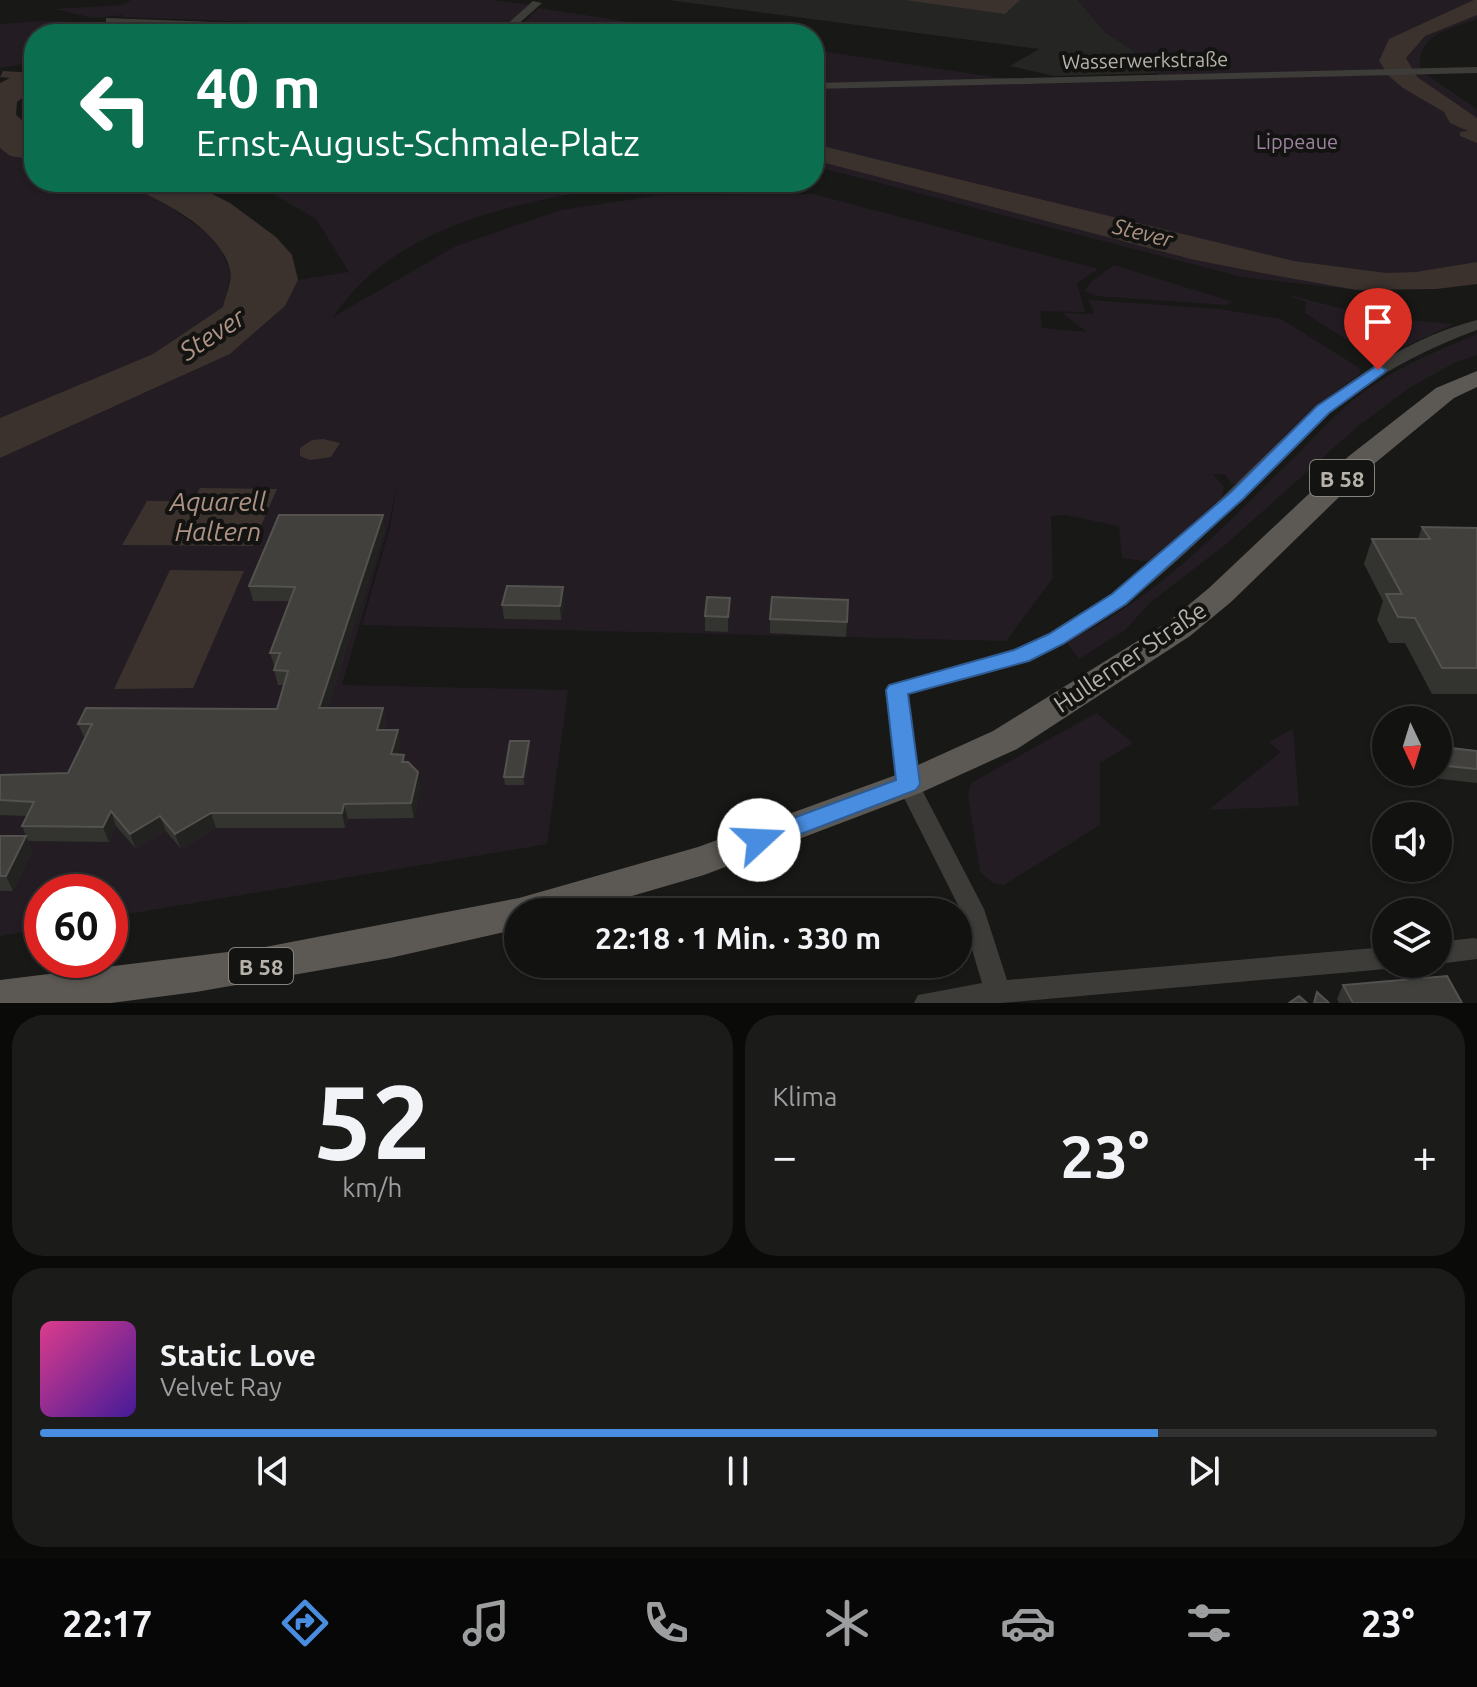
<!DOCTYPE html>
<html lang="de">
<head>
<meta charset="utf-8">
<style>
  body { margin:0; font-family:Ubuntu,sans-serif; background:#1b1b1a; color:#f1f3f6; height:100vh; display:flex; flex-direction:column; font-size:30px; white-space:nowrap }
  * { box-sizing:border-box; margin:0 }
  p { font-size:26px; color:#9c9e9f }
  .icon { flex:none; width:44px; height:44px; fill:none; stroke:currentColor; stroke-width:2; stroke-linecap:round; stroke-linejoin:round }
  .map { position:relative; height:1003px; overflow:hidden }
  .side { display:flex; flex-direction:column; gap:12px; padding:12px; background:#0a0a09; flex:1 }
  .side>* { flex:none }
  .hud { position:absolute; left:24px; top:24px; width:800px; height:168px; border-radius:32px; box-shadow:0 2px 6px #0004,0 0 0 2px #313231; background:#0b6e4f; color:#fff; overflow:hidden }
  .needle { width:52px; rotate:176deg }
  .tools { position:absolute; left:1372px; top:706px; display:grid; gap:16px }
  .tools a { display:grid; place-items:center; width:80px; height:80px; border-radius:50%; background:#121211; box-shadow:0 2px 6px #0004,0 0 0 2px #313231; font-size:40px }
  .speed { position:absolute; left:24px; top:874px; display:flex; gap:16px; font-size:40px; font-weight:700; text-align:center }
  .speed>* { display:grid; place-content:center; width:104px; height:104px; border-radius:50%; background:#121211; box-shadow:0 2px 6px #0004,0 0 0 2px #313231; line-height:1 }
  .speed .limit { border:12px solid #d22; background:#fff; color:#111 }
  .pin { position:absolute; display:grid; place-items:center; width:68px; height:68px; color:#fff; margin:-82px -34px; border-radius:50% 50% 50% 0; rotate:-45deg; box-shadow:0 0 8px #0007 }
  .pin .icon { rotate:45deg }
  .me { position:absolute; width:88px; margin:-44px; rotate:70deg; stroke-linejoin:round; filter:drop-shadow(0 0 6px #0008) }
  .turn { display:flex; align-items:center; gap:28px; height:168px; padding:0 40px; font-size:36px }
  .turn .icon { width:104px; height:104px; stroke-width:2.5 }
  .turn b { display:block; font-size:56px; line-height:68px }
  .big { font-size:60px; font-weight:600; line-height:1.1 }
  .side .card { flex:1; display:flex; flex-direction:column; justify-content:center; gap:12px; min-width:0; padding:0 28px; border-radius:32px; background:#1b1b1a }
  .side .dial { align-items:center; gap:0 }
  .dial b { font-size:104px; line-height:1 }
  .song { display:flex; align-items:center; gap:24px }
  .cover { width:96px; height:96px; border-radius:12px; background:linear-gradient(135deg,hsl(330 70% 55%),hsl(260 70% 35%)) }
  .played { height:8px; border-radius:4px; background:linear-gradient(90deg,#488de0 80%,#313231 80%) }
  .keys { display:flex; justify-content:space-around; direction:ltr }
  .heat { display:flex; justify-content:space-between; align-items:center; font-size:44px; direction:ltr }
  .side .tiles { flex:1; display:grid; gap:12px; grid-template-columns:1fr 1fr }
  .card:last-child { grid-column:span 2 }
  .trip { position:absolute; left:504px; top:898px; width:468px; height:80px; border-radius:40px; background:#121211; box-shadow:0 2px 6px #0004,0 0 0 2px #313231; font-weight:600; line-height:80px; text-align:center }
  .dock { display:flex; height:128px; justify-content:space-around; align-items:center; background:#070707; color:#9c9e9f }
  .dock .icon { width:56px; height:56px }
  .dock .current { color:#488de0 }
  .dock b { font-size:36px; color:#f1f3f6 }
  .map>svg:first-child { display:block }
  .built { fill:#252523 }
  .green { fill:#231d23 }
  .water { fill:#3b322e }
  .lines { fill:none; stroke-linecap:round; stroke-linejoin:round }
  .minor { fill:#3d3c38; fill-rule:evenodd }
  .primary { fill:#5c5954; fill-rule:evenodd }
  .wall { fill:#333330 }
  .shaded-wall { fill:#222221 }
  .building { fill:#41403d; stroke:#54524e; stroke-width:2 }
  .route { fill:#488de0; stroke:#2f5c92; stroke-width:2 }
  .labels { text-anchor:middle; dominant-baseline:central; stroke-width:8; stroke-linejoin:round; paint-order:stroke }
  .far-street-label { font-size:20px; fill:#b7b2aa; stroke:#131312 }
  .far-park-label { font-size:20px; fill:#9e83a0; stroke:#131312 }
  .far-water-label { font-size:22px; font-style:italic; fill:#ae9385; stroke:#131312 }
  .shield { fill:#131312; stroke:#86827c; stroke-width:2 }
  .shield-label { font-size:22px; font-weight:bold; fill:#b7b2aa }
  .street-label { font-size:24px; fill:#b7b2aa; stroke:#131312 }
  .water-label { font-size:26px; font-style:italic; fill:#ae9385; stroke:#131312 }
</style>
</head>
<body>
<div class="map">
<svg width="1477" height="1003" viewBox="0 0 1477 1003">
  <rect width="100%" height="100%" fill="#181817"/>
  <path class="built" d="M668 0H1078L1105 32 1141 55 1159 73 1054 76 1010 66 1039 49Z"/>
  <g class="green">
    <path d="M131 0H493L529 5 495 34 392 27 121 17 123 15 93 18 55 9 122 5Z"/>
    <path d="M1078 0H1477V19C1450 29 1414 35 1421 71L1477 109V284L1436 289 1357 290 1242 277 814 166V50L1039 84 1164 81 1140 56 1105 32Z"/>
    <path d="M539 8 706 34H511Z"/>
    <path d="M44 21 152 24 109 27 161 33 34 34V62L0 68V24Z"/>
    <path d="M0 148 10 156 34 160V182H120L159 199 217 240 231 273 223 307 153 354 0 418Z"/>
    <path d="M253 182H645C536 199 399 218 333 317L456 246 561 210 661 195 813 194 1098 269 1077 283 1085 312 1040 311 1042 328 1087 332 1062 313 1095 314 1088 300 1219 309 1281 319 1358 367 1361 373 1317 406 1237 484H1231L1225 474H1213L1224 487 1221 501 1150 562 1122 558 1119 526 1065 515 1051 516 1053 578 1006 641 362 625 390 527 398 481 388 527 342 685 568 690 547 844 110 917V892H42V929L0 936V458L230 354 285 306 298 280 349 272 316 219Z"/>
    <path d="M1114 265 1233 302 1226 305 1096 296 1085 291 1091 282Z"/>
    <path d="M1282 293 1374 317 1454 324 1377 359 1305 313 1306 302Z"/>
    <path d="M1477 334V355L1456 362 1409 388 1357 427 1225 545 1152 601 1125 630 1079 659 1066 642C1149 603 1215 536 1279 472 1306 447 1329 419 1358 396 1393 369 1436 351 1477 334Z"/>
    <path d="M1096 713 1133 743 1100 763V825L1004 885 993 883 980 872 968 796 971 783Z"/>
    <path d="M1293 729 1299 806 1208 810 1281 752 1269 742Z"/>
  </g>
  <g class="water">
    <path d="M905 0H1020L1005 14Z"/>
    <path d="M1474 0H1477V15L1425 36 1406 58 1417 77 1477 118V143L1460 136V132L1468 131 1450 123 1444 112 1403 88 1390 77 1379 61 1389 39Z"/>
    <path d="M3 71 34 73V89L17 102 16 115 34 130V160L10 156 0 148V83L10 78 0 77Z"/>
    <path d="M814 144 1294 261 1386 273 1416 272 1477 262V284L1436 289 1357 290 1262 273 1195 260 814 160Z"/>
    <path d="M120 182H188L230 203 276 237 292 255 298 280 285 306 230 354 0 458V418L153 354 223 307C225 297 233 280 230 270 220 227 158 199 120 182Z"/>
    <path d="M323 439 340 443 331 457 310 460 300 456V448L312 440Z"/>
    <path d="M200 488 277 489 252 546 122 545 147 501H193Z"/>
    <path d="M170 570 244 571 193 688 114 689Z"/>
  </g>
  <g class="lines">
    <g class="minor">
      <path d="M533 1 542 3 507 34H496Z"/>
      <path d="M106 18 457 31 462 34H380L110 23 106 22Z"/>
      <path d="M1477 67V73L814 89V83Z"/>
      <path d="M1477 320V330C1431 347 1387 369 1348 398 1304 431 1267 472 1229 511 1183 557 1135 601 1079 635 1027 667 966 679 907 694L919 784 984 909 1007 980 1386 947V964L1395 966 1386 969 1001 1003H914L918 995 982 983 960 909 897 784 885 690 889 685C933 672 980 664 1023 647 1055 634 1084 615 1112 595 1235 505 1321 361 1477 320Z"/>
      <path d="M1474 938 1477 939V959L1438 964V942Z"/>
    </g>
    <path class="primary" d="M1477 371V387L1454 398 1369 468 1231 602 1190 636 1017 749 920 793 704 875 577 912H518V929L390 958 196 992 111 1003H0V980L260 948 519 898 698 847 896 775 993 731 1168 622 1209 588 1349 456 1436 388Z"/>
  </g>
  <g class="wall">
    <path d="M1422 527 1477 528V694H1432L1405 643H1389L1377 620 1383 601 1364 564 1372 539H1418Z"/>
    <path d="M385 529 327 708H383L386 723 384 730 401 745 398 754 404 755 405 762 421 787 414 818 348 819 345 828H216L181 849 166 831 136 849 116 826 109 842 28 841 22 826 27 816 0 815V775L68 773 85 739 78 724 277 709 284 685H278L274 670 275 668 270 653 289 601H253L249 586Z"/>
    <path d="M730 598 728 632 705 631V616Z"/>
    <path d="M565 602 561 620 504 619 502 605Z"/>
    <path d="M770 619 847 622 846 637 770 633Z"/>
    <path d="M1438 725 1451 748 1477 751V783L1414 776 1413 772H1438Z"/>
    <path d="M1386 726V743L1383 733Z"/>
    <path d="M529 741 530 748 524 785H505L504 777Z"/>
    <path d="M0 836H26L32 851 13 891H0Z"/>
    <path d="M1343 985 1462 1003H1339L1337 999Z"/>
  </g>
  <g class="shaded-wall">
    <path d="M383 515 385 529 322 723 319 708Z"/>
    <path d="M563 587 565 602 561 620 560 606Z"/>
    <path d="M730 598 731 613 728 632V617Z"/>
    <path d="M383 708 386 723 380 745 377 730Z"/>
    <path d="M398 730 401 745 394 769 391 754Z"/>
    <path d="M529 741 530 748 524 785 523 777Z"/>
    <path d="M418 772 421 787 414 818 411 803Z"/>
    <path d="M344 804 348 819 345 828 342 813Z"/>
    <path d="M111 811 116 826 109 842 103 827Z"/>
    <path d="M211 813 216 828 181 849 175 834Z"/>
    <path d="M160 816 166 831 136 849 130 834Z"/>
    <path d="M26 836 32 851 13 891 6 876Z"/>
  </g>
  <g class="building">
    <path d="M279 515H383L319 708H383L377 730H398L391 754 404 755 402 762H408L418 772 411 803 344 804 342 813H211L175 834 160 816 130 834 111 811 103 827 22 826 34 802 0 800V775L68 773 92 724H78L86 708 277 709 288 671 274 670 280 653H270L295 587 249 586Z"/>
    <path d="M1422 527 1477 528V668H1442L1415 618 1398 617 1386 594H1402L1372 539H1430Z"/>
    <path d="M507 586 563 587 560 606 502 605Z"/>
    <path d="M707 597 730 598 728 617 705 616Z"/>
    <path d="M772 597 848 600 847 622 770 619Z"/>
    <path d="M1438 725 1444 726 1451 748 1477 751V769L1438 765Z"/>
    <path d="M510 741H529L523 777H504Z"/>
    <path d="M0 836H26L6 876H0Z"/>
    <path d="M1447 976 1462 1003H1353L1343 985Z"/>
    <path d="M1317 992 1329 1003H1314Z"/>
    <path d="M1299 996 1307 1003H1289Z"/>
  </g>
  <path class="route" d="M1378 365 1386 370 1384 373 1329 413 1243 499 1126 604 1063 644 1029 661 908 694 920 784 916 790 767 847 759 850 750 847 747 840 750 834 896 780 886 690 889 685 1014 650 1049 634 1112 594 1231 492 1317 406Z"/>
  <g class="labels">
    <g class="far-street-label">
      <text transform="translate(1145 60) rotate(-1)">Wasserwerkstraße</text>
    </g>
    <g class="far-park-label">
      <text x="1297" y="141">Lippeaue</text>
    </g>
    <g class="far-water-label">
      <text transform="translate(1143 232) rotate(14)">Stever</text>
    </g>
    <g class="shield">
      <rect x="1310" y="460" width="64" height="36" rx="6"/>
      <rect x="229" y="948" width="64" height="36" rx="6"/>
    </g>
    <g class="shield-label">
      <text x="1342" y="478">B 58</text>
      <text x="261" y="966">B 58</text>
    </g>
    <g class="street-label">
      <text transform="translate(1130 657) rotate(-34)">Hullerner Straße</text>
    </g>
    <g class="water-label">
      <text transform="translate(212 334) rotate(-33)">Stever</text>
      <text x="218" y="501">Aquarell<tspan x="218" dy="30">Haltern</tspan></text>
    </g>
  </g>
</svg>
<div class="tools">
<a><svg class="needle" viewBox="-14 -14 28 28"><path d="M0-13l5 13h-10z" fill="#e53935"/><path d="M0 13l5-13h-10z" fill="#9c9e9f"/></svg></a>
<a><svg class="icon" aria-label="sound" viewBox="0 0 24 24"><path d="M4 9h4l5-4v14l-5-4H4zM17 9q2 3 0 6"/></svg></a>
<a><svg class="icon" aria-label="layers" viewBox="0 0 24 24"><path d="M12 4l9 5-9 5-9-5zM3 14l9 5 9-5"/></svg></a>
</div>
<div class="speed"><div class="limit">60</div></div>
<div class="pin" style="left:1378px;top:370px;background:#d93025"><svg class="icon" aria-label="arrive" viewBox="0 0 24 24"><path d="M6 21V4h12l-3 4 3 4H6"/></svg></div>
<svg class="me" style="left:759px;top:840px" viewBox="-20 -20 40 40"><circle r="19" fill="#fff"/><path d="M0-13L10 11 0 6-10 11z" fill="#488de0"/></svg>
<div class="trip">22:18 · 1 Min. · 330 m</div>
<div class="hud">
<div class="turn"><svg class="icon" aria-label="left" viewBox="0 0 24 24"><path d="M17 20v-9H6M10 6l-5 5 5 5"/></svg><div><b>40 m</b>Ernst-August-Schmale-Platz</div></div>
</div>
</div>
<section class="side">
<div class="tiles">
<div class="card dial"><b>52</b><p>km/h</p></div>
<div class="card"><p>Klima</p>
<div class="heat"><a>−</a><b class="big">23°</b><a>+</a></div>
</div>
<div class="card">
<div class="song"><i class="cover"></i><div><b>Static Love</b><p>Velvet Ray</p></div></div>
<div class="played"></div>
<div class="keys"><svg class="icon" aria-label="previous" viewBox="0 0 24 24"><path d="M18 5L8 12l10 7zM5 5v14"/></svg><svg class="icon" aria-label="pause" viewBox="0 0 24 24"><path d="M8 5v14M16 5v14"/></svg><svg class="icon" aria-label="next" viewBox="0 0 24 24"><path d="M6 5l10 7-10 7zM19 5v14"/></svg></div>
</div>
</div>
</section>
<nav class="dock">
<b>22:17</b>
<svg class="icon current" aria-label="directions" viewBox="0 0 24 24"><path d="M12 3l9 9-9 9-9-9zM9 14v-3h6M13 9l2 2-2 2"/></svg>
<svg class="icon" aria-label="music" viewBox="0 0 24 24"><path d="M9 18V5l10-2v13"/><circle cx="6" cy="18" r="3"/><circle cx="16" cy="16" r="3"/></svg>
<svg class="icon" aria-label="phone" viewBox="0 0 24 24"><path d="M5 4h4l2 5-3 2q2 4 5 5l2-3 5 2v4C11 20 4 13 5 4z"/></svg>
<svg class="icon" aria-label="climate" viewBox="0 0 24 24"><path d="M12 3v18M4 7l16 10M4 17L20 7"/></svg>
<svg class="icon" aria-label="car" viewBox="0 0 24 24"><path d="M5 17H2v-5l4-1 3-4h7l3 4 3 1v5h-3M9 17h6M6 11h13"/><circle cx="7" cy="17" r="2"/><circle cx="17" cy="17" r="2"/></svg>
<svg class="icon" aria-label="filters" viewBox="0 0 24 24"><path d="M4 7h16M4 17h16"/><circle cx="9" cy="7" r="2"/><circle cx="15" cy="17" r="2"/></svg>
<b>23°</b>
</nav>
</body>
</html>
